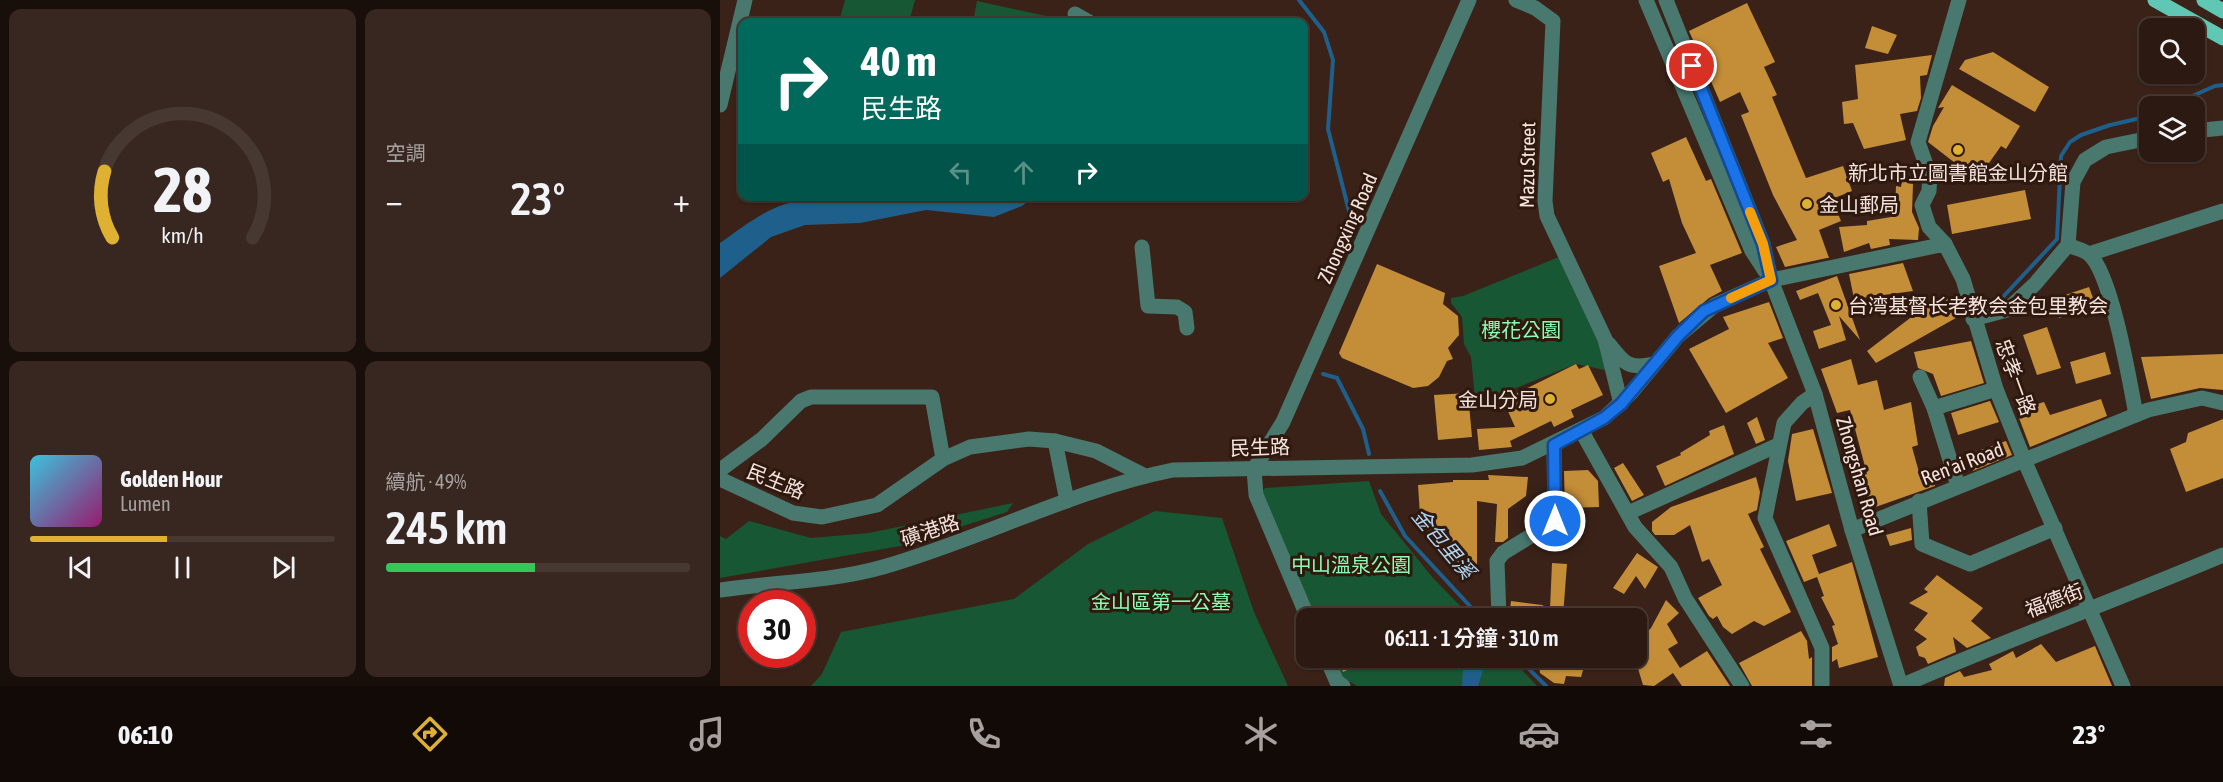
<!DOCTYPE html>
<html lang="zh-TW">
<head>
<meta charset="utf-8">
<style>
  body { margin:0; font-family:"Asap Condensed","Noto Sans TC",sans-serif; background:#382720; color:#f1f3f6; height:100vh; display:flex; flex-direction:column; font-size:22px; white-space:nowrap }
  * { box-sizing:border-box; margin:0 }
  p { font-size:20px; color:#a6a19f }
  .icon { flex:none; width:33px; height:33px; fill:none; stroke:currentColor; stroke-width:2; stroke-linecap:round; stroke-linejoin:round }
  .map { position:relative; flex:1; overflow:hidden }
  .details { display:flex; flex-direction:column; gap:9px; padding:9px; background:#180e0a; width:720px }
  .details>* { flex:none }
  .top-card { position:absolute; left:18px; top:18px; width:570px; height:183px; border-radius:12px; box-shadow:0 2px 4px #0004,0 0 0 2px #483832; background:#00695c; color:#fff; overflow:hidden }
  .controls { position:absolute; left:1419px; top:18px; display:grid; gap:12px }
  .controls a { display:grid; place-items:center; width:66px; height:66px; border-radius:12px; background:#2c1a12; box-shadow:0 2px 4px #0004,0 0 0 2px #483832; font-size:30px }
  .speed { position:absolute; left:18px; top:590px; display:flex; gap:12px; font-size:30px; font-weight:700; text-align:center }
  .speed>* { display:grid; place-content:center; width:78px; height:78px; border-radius:50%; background:#2c1a12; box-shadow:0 2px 4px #0004,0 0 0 2px #483832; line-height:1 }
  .speed .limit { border:9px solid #d22; background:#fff; color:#111 }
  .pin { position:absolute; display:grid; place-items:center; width:51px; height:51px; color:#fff; margin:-26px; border:3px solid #fff; border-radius:50%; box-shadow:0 2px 6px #0007 }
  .me { position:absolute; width:66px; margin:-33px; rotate:0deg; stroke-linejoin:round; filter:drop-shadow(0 0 4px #0008) }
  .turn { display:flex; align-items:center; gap:21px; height:126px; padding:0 24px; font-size:27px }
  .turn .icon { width:78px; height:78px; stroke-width:2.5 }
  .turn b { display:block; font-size:42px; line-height:51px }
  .lanes { display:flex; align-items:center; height:57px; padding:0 24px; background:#0003; justify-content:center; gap:30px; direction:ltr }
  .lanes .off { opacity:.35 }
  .big { font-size:45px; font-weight:600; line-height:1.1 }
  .details .card { flex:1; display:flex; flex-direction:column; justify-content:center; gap:9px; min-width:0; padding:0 21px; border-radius:12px; background:#382720 }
  .details .dial { align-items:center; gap:0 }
  .dial svg { height:156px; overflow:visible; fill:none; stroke:#483832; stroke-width:7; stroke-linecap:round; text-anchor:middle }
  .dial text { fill:#f1f3f6; stroke:none }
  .song { display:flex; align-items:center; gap:18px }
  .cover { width:72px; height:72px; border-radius:9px; background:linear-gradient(135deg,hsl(190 70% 55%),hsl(320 70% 35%)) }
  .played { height:6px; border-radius:3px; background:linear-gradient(90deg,#deb133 45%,#483832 45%) }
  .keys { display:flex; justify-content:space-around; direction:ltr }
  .heat { display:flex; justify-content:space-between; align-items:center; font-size:33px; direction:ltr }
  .charge { height:9px; border-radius:4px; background:linear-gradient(90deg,#34c759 49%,#483832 0) }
  .details .tiles { flex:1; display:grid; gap:9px; grid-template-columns:repeat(2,1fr) }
  .trip { position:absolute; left:576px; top:608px; width:351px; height:60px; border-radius:12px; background:#2c1a12; box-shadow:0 2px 4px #0004,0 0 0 2px #483832; font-weight:600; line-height:60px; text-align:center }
  .menu { display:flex; height:96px; justify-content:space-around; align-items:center; background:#120a07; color:#a6a19f }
  .menu .icon { width:42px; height:42px }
  .menu .selected { color:#deb133 }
  .menu b { font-size:27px; color:#f1f3f6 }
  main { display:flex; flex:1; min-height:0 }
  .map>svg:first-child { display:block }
  .green { fill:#185733 }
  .water { fill:#1e608b }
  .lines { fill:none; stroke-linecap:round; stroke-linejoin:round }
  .stream { stroke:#1e608b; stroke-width:4 }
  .building { fill:#c48d38 }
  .minor { stroke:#49786e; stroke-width:15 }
  .major { stroke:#5fc7b4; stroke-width:15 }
  .route-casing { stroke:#114b97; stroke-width:15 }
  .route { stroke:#1a73e8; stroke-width:10 }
  .slow { stroke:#f59e0b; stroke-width:10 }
  .poi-dot { fill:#deb133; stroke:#2f180e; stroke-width:2 }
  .labels { text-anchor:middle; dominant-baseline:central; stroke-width:6; stroke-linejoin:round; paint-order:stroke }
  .street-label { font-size:20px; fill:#f4e4dd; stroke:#2f180e }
  .poi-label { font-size:20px; fill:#f4e4dd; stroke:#2f180e; text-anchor:start }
  .park-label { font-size:20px; fill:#89fdb2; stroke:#2f180e }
  .water-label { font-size:21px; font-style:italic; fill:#aed5f4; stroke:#2f180e }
</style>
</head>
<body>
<main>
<section class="details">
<div class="tiles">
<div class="card dial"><svg viewBox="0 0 100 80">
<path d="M14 69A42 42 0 1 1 86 69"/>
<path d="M14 69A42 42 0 0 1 10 35" stroke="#deb133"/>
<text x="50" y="56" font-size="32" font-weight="700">28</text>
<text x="50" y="72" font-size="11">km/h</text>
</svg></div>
<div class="card"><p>空調</p>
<div class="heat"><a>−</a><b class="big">23°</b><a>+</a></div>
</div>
<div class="card">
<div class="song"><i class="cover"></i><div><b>Golden Hour</b><p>Lumen</p></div></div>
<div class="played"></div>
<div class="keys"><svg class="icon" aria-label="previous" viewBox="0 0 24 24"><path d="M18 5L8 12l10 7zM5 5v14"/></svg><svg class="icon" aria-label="pause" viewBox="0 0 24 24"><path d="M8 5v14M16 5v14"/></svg><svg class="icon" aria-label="next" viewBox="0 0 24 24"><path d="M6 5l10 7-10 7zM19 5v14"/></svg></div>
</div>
<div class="card"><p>續航 · 49%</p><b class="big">245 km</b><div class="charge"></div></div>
</div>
</section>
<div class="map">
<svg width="1503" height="686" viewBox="0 0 1503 686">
  <rect width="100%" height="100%" fill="#3a2218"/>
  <g class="green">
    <path d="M125 0H195L189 22H119Z"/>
    <path d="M257 1 354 22H253Z"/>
    <path d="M839 257 886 353 890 371 856 364 773 397 755 398 751 357 744 344 742 317 731 303V298L743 296Z"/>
    <path d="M649 481 661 514 713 578 752 618H595L541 494 545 488Z"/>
    <path d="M293 503 287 512 180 546 0 578V536L6 539 29 521 91 538 149 533Z"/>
    <path d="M435 511 502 518 534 612 568 686H91L102 674 121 632 294 599 368 544Z"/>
    <path d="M612 657H790L817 686H637L620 676Z"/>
  </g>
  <g class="water">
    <path d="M152 196 314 197 302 206 274 217 206 210 140 223 85 225 51 237 0 278V243C25 225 55 201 87 200 110 200 129 204 152 196Z"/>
    <path d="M755 657H762L763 670 758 686H742L743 670Z"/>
  </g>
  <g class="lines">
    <g class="stream">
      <path d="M579 0 604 32 613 60 608 129 630 215"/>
      <path d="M1450 106 1495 86 1503 85"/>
      <path d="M1260 307 1281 299 1337 239 1341 156 1350 142 1361 135 1390 125 1430 116"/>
      <path d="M603 374 617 378 643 429 649 454"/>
      <path d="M660 491 685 536 761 618"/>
      <path d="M797 657 826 686"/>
    </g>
  </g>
  <g class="building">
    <path d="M1027 3 1055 62 1044 67 1057 95 1052 97 1086 178 1123 166 1132 191 1112 199 1121 221 1099 230 1109 258H1107L1065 267 1056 247 1077 240 1053 195 1021 115 1029 112 1020 92 1000 102 969 31Z"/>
    <path d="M1152 26 1177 35 1168 54 1145 48Z"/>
    <path d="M1273 52 1329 87 1315 112 1239 69 1245 60Z"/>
    <path d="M1212 55 1207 75 1200 76 1201 98 1197 111 1180 114 1186 140 1144 149 1133 123 1124 124 1122 102 1138 99 1135 65Z"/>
    <path d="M1232 85 1300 126 1286 149 1281 146 1257 180 1208 142 1213 126 1224 107 1218 108Z"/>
    <path d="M966 137 986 181 991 179 1022 253 990 265 1002 291 989 298 959 323 939 266 976 253 962 223 949 179 943 182 931 153Z"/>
    <path d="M1182 181 1193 184 1192 212 1199 228 1198 240 1169 239 1170 245 1151 249 1149 243 1124 252 1119 227 1147 225V221L1171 217V210L1175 211 1176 186 1181 187Z"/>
    <path d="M1305 190 1311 219 1232 234 1227 205Z"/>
    <path d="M1183 263 1193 291 1134 299 1129 274Z"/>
    <path d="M657 264 725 293 723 304 738 316 739 335 728 348 733 359 727 361 719 377 708 386 693 388 622 358 619 353Z"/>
    <path d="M1117 276 1140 340 1119 316 1126 340 1099 349 1093 331 1111 325 1098 293 1080 300 1076 291Z"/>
    <path d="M1369 287 1376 306 1339 318 1333 299Z"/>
    <path d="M1237 294 1243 314 1156 363 1147 351 1198 312Z"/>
    <path d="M1049 302 1063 338 1048 343 1068 378 1006 413 969 349 1009 329 1003 317Z"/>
    <path d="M1327 327 1341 368 1317 375 1303 335Z"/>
    <path d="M1251 341 1264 383 1221 396 1213 374 1198 368 1194 352Z"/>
    <path d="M1385 352 1391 374 1356 384 1350 362Z"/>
    <path d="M1503 354V390L1480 388 1431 399 1421 357Z"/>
    <path d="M1131 359 1138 385 1157 380 1164 410 1191 402 1198 445 1192 447 1200 476 1212 472 1215 486 1150 509 1141 476 1147 474 1130 410 1117 413 1101 369Z"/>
    <path d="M856 364 859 369 868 365 883 395 851 410 854 417 834 427 831 421 790 441 792 447 759 450 757 429 795 427 783 400Z"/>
    <path d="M748 393 752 437 718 440 714 395Z"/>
    <path d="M1381 399 1387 416 1310 447 1296 410 1324 402 1330 415Z"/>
    <path d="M1270 401 1279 422 1238 435 1231 413Z"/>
    <path d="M1037 417 1045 440 1036 444 1027 423Z"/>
    <path d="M1503 419V478L1466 492 1450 449 1466 442 1468 433Z"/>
    <path d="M1004 425 1014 454 945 486 936 466 961 455 960 453 990 435 989 431Z"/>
    <path d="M1093 429 1112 493 1076 501 1068 461 1072 434Z"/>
    <path d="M1286 441 1292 455 1253 471 1247 455Z"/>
    <path d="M903 463 924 495 912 501 894 468Z"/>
    <path d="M868 470 878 481 879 507 845 508 844 471Z"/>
    <path d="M768 475 808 477 806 496 788 509V538L783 542H775L777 504 757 501V571H733L729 529 701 531 698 485 733 482V480H769Z"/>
    <path d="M1036 477 1040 492 1037 510 1028 514 1044 547 1040 549 1071 612 1044 626 1034 621 1012 634 1003 627 997 616 993 619 989 616 978 598 1002 585 989 559 982 562 970 525 954 535H935L932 531V522L951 507Z"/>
    <path d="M1109 524 1117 546 1092 555 1099 574 1132 562 1158 657 1119 668 1117 659 1112 662V647L1118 644 1112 626 1115 625 1101 597 1104 596 1097 577 1084 582 1066 541Z"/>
    <path d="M1191 528 1192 540 1170 546 1166 535Z"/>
    <path d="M917 553 938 567 925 589 916 576 904 594 893 588Z"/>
    <path d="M832 563 847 564 843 616 846 618H789L791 601 822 605 830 609Z"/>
    <path d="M1217 575 1263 608 1251 621 1271 638 1247 648 1233 637 1236 652 1208 664 1205 658 1199 656 1196 647 1207 639 1194 630 1208 613 1189 603 1208 592 1204 589Z"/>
    <path d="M946 600 959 613 947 624 958 643 948 649 960 668 987 651 1010 686H962L953 673 934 686 923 685 916 662V644L931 628Z"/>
    <path d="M1081 631 1087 641 1089 659 1092 657V686H1032L1019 663Z"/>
    <path d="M1321 644 1336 662 1375 646 1392 686H1224L1225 678 1240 671 1244 677 1272 670 1269 664 1293 651 1296 658Z"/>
    <path d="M617 657H656L623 672Z"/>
    <path d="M818 657H867L861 677 846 676 844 684 834 683 820 673Z"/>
  </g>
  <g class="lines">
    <g class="minor">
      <path d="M796 0 815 8 833 21 825 201 827 216 885 339 901 404"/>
      <path d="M926 0 1032 251 1045 271"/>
      <path d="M946 0 1043 244 1051 280 1095 394 1132 530 1181 686C1287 640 1396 600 1503 555"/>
      <path d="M355 14 369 22"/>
      <path d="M0 105 25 0"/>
      <path d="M1474 131 1503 128"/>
      <path d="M1225 244 1209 227 1202 205 1209 191 1210 176 1198 142 1239 0"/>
      <path d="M1348 245C1354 248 1364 250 1369 254 1392 274 1410 383 1416 415"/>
      <path d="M422 247 428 306 457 307 465 312 467 328"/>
      <path d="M1369 254 1503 211"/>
      <path d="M1253 319 1287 310 1315 284 1348 245 1353 182 1365 160 1386 147 1430 138"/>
      <path d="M889 344C903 362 908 370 933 364"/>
      <path d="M1200 377 1214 408 1238 486"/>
      <path d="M1095 394 1082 403 1064 423 1045 518 1102 648V686"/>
      <path d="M1214 408 1276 389"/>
      <path d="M861 430 915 527 951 567 965 598 1022 686"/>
      <path d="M335 441 347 501"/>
      <path d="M0 470 42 439 81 401 91 397H212L223 459"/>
      <path d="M0 479 73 513 102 517 157 505 223 459 250 447 309 439 335 441 376 451 425 476"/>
      <path d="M1199 501 1202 544 1250 564 1335 528"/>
      <path d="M908 513 1058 445"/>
      <path d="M1132 530 1428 410 1482 398 1503 403"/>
      <path d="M0 590C54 582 110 582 163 567 261 539 353 490 453 470L752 465 802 458 884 418 911 393 958 336 995 305 1051 280 1225 244 1243 279 1276 389 1305 462 1403 686"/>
      <path d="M588 618 536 495 534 469 563 422 749 0"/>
      <path d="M779 618 777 561 783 553 835 521 834 445"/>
      <path d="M606 657 617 682 623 686"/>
    </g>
    <g class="major">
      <path d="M1435 0 1503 38"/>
      <path d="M1484 0 1503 11"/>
    </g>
  </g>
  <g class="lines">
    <defs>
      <path id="route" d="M835 521 834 445 884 418 901 404 958 336 984 311 1051 280 1043 244 972 66"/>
    </defs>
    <use href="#route" class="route-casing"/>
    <use href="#route" class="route"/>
    <path class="slow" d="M1011 298 1051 280 1043 244 1030 212"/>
  </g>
  <g class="poi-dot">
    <circle cx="1238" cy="150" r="6"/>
    <circle cx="1087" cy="204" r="6"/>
    <circle cx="1116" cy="305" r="6"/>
    <circle cx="830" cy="399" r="6"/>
  </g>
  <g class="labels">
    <g class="street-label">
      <text transform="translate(807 165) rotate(-89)">Mazu Street</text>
      <text transform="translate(627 228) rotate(-66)">Zhongxing Road</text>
      <text transform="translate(1296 377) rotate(70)">忠孝一路</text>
      <text transform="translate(540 447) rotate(-2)">民生路</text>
      <text transform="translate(1242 463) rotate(-21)">Ren'ai Road</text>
      <text transform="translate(1140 476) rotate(74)">Zhongshan Road</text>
      <text transform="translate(56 481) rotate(22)">民生路</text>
      <text transform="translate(210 530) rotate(-18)">磺港路</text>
      <text transform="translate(1334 600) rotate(-21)">福德街</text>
    </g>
    <g class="poi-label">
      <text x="1238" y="172" text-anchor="middle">新北市立圖書館金山分館</text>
      <text x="1099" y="204">金山郵局</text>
      <text x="1128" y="305">台湾基督长老教会金包里教会</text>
      <text x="818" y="399" text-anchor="end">金山分局</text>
    </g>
    <g class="park-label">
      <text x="801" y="329">櫻花公園</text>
      <text x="631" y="564">中山溫泉公園</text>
      <text x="441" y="601">金山區第一公墓</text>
    </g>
    <g class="water-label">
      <text transform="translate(724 543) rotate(50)">金包里溪</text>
    </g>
  </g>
</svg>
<div class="controls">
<a><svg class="icon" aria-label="search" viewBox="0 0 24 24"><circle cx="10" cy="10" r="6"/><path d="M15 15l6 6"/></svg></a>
<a><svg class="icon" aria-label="layers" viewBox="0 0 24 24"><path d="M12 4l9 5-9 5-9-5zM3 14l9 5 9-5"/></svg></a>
</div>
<div class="speed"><div class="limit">30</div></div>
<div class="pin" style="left:972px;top:66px;background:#d93025"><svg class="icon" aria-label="arrive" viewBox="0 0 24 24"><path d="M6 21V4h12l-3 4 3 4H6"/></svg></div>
<svg class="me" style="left:835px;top:521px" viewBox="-20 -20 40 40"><circle r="17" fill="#1a73e8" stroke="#fff" stroke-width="3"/><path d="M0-11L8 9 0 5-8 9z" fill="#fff"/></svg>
<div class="trip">06:11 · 1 分鐘 · 310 m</div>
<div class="top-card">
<div class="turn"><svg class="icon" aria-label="right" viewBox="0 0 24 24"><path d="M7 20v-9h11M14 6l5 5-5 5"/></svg><div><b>40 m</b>民生路</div></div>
<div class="lanes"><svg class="icon off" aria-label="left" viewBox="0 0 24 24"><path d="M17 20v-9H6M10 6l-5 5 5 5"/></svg><svg class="icon off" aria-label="ahead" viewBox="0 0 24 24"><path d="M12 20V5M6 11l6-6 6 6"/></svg><svg class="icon" aria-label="right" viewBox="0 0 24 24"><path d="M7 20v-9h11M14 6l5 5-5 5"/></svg></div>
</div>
</div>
</main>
<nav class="menu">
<b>06:10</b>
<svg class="icon selected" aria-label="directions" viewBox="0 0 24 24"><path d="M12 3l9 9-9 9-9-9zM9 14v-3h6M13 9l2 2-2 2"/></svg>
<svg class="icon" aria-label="music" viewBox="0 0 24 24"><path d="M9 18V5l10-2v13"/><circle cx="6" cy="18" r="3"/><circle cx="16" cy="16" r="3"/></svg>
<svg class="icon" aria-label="phone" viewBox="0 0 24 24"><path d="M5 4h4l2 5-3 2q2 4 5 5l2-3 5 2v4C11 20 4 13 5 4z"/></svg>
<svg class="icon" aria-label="climate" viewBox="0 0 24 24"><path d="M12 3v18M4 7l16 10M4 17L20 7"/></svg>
<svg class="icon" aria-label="car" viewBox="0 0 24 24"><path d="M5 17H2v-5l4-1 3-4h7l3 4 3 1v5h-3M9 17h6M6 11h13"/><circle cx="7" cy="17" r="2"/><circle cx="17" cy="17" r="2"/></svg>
<svg class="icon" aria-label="filters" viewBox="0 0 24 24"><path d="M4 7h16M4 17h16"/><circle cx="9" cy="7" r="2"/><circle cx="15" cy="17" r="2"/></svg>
<b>23°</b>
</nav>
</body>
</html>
